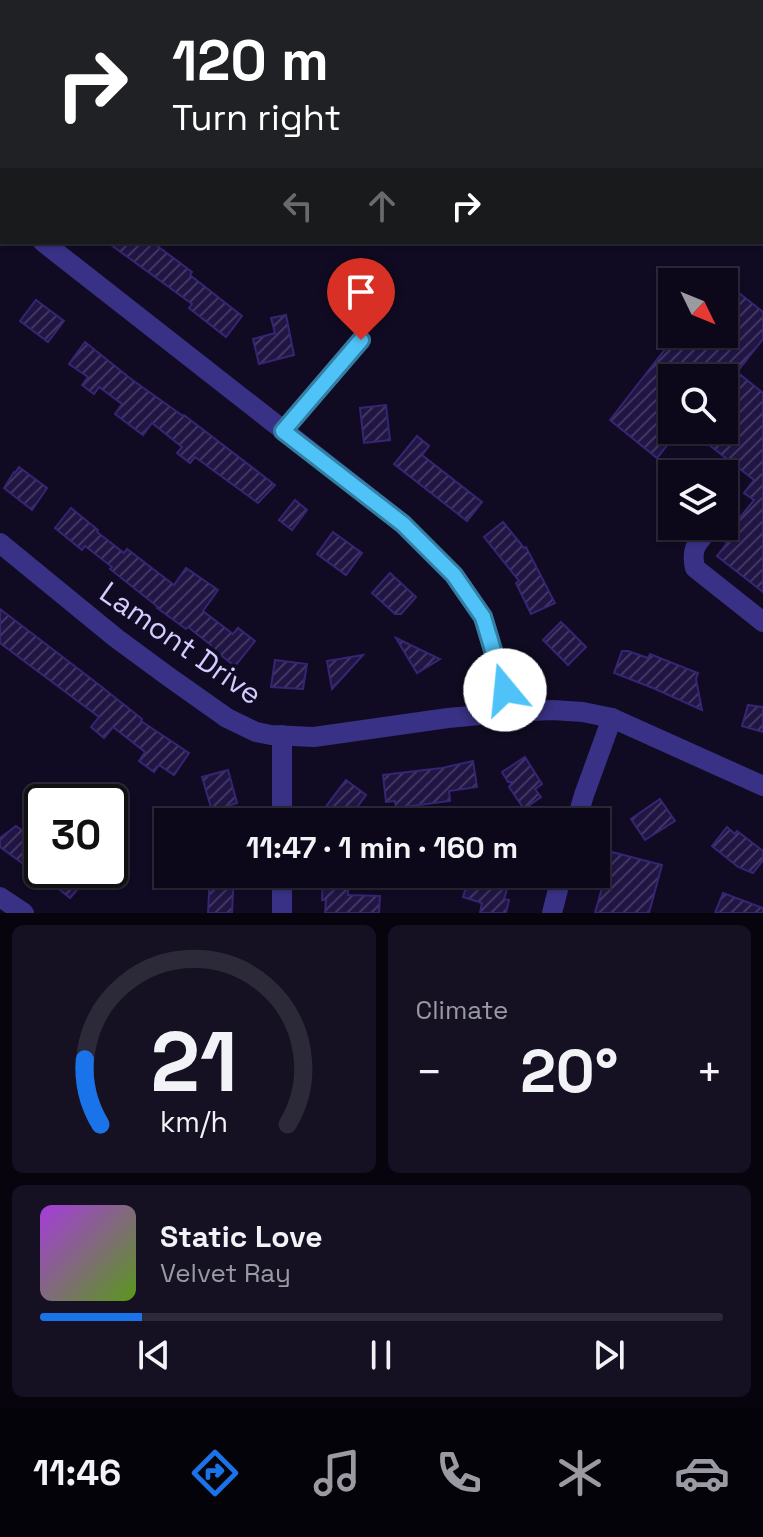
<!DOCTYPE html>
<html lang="en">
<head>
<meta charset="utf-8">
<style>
  body { margin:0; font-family:"Space Grotesk",sans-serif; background:#151123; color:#f1f3f6; height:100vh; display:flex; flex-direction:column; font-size:30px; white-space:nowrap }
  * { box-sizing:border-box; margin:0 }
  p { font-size:26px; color:#9a9aa2 }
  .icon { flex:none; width:44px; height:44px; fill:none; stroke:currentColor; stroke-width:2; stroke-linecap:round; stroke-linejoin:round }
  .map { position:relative; height:913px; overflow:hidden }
  .side { display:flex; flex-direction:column; gap:12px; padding:12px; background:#07040e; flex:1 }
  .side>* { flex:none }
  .guide { position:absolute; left:0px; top:0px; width:764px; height:244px; box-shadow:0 2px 6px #0004,0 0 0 2px #2c2939; background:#202124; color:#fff; overflow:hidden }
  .needle { width:52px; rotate:133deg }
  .tools { position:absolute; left:658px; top:268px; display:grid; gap:16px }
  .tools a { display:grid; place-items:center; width:80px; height:80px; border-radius:0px; background:#0c081a; box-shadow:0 2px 6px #0004,0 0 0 2px #2c2939; font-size:40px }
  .speed { position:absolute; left:24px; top:784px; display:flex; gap:16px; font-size:40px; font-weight:700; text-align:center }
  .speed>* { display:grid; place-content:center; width:104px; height:104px; border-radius:50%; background:#0c081a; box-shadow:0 2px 6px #0004,0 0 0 2px #2c2939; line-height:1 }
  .speed .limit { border:4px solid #111; border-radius:12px; background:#fff; color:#111 }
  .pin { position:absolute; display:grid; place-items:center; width:68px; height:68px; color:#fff; margin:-82px -34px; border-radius:50% 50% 50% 0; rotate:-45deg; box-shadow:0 0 8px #0007 }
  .pin .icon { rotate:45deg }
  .me { position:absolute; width:88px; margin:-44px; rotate:343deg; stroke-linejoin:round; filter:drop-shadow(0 0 6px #0008) }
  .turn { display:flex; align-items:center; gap:28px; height:168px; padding:0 40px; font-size:36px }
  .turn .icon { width:104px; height:104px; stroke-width:2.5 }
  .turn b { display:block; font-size:56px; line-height:68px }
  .lanes { display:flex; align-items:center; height:76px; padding:0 40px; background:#0003; justify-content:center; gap:40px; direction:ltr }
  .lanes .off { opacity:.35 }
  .big { font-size:60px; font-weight:700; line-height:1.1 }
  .side .card { flex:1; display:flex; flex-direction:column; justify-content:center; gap:12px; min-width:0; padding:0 28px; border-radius:12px; background:#151123 }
  .side .dial { align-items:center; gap:0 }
  .dial svg { height:208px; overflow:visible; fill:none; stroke:#2c2939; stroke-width:7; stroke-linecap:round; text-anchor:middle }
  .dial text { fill:#f1f3f6; stroke:none }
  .song { display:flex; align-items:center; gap:24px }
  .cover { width:96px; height:96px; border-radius:12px; background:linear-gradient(135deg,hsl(280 70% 55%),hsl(90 70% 35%)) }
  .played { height:8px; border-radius:4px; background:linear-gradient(90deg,#1a73e8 15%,#2c2939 15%) }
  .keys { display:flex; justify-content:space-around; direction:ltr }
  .heat { display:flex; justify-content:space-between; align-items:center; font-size:44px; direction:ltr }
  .side .tiles { flex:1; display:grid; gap:12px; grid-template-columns:1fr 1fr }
  .card:last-child { grid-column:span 2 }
  .trip { position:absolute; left:154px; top:808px; width:456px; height:80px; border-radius:0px; background:#0c081a; box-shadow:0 2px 6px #0004,0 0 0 2px #2c2939; font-weight:700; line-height:80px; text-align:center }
  .dock { display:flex; height:128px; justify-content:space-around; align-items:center; background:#05030a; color:#9a9aa2 }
  .dock .icon { width:56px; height:56px }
  .dock .on { color:#1a73e8 }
  .dock b { font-size:36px; color:#f1f3f6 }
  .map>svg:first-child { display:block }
  .building { fill:url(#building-hatch); stroke:#372573; stroke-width:2 }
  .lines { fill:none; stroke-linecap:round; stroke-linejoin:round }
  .minor { stroke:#383185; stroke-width:20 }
  .route-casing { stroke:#337fa1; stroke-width:20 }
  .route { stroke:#4fc3f7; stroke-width:14 }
  .labels { text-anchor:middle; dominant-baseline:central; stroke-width:8; stroke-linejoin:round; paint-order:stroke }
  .street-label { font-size:30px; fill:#d3ccff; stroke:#100b22 }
</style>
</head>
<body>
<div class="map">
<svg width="763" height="913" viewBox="0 0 763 913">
  <defs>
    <pattern id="building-hatch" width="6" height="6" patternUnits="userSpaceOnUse" patternTransform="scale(2)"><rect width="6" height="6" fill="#211544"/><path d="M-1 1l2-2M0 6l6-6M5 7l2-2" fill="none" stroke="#403660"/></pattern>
  </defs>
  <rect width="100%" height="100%" fill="#100b22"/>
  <g class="building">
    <path d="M107 242H152L192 272 190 275 242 316 226 337 189 308 192 304Z"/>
    <path d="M724 281 763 312V339L737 372 763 393V592L717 556 727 543 722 540 754 500 744 493 754 480 690 430H724V378H672V439L657 458 610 420 677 334H724Z"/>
    <path d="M36 300 64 321 48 342 20 321Z"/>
    <path d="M286 315 294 355 259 364 253 339 275 333 271 318Z"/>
    <path d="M85 342 131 379 183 416 184 415 275 485 258 503 195 457 190 463 177 453 182 447 152 423 143 435 115 414 122 404 99 387 94 394 82 385 88 377 69 364Z"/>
    <path d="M386 405 390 440 364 443 360 408Z"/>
    <path d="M417 436 429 446 422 455 482 502 467 521 394 464Z"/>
    <path d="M19 467 47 488 32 510 4 488 14 472 15 473Z"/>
    <path d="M295 500 307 510 292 530 279 520Z"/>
    <path d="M71 508 98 530 97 532 124 553 127 549 174 585 186 568 218 590 203 611 233 634 238 628 255 641 235 666 210 647 211 645 188 627 186 629 157 608 158 607 110 569 112 567 85 546 82 550 55 528Z"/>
    <path d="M503 522 524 548 526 547 555 603 531 614 516 583 519 581 484 537Z"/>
    <path d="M333 532 362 553 346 575 317 554Z"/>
    <path d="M390 573 416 597 401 614H395L372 593Z"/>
    <path d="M0 609 98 684 142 719 141 721 189 753 174 775 159 765 154 772 139 761 145 752 113 727 104 738 91 727 99 717 0 643Z"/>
    <path d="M561 622 586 647 568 665 543 640Z"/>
    <path d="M396 638 440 659 417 673Z"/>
    <path d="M622 651H628L648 658 650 654 698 673 696 679 702 710 653 688 614 673Z"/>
    <path d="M363 655 332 689 327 661Z"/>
    <path d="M275 660 307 664 303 689 271 687Z"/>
    <path d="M748 705 763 707V732L742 726Z"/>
    <path d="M525 757 542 784 535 789 541 797 524 809 509 787 512 782H508L502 772Z"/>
    <path d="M473 761 477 787 449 791 450 801 396 808 395 801 386 802 383 775 442 768Z"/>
    <path d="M228 770 237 803 212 811 202 777Z"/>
    <path d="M346 780 366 795 346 822H342L324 809Z"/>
    <path d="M660 799 675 821 645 840 631 819Z"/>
    <path d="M16 826 40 843 25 865 0 847V838Z"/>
    <path d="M727 827 735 834 737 831 763 851V860L753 873 738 867 712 846Z"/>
    <path d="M612 852 662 865 649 913H595Z"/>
    <path d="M36 870H77L87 878 70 898Z"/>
    <path d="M210 874H234L232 913H208Z"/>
    <path d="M323 874H349L348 895 380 896 379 913H325L326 900H322Z"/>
    <path d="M470 874H512L504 899 509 900 506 913H480L482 903 463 897Z"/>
    <path d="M723 893 763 908V913H715Z"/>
  </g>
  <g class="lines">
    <g class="minor">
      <path d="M266 2 267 0"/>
      <path d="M0 208 2 210"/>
      <path d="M43 242 403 524 454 575 483 617 512 712"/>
      <path d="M283 431 361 340"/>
      <path d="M712 526C699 542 690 546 695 568L763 622"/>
      <path d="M0 543 116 638 169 677 227 718 256 732 271 735 314 737 448 718 512 712 552 710 583 712 612 718 763 786"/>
      <path d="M282 822V735"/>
      <path d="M576 822 584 795 612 718"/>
      <path d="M0 897 24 913"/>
      <path d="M282 913V874"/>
      <path d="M552 913 562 874"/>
    </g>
  </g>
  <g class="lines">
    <defs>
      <path id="route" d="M361 340 283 431 403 524 454 575 483 617 505 690"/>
    </defs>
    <use href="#route" class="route-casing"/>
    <use href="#route" class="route"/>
  </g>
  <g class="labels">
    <g class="street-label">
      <text transform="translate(181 643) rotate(35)">Lamont Drive</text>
    </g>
  </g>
</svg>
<div class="tools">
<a><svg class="needle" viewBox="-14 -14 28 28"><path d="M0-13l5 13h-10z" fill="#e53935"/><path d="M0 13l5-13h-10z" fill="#9a9aa2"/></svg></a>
<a><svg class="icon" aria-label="search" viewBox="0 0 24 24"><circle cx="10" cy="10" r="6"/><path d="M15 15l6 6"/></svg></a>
<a><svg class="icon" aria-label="layers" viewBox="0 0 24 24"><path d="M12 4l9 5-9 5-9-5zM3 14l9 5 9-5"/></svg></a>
</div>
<div class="speed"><div class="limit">30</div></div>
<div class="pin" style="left:361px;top:340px;background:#d93025"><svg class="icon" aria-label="arrive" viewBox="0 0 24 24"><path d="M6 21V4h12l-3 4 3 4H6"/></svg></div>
<svg class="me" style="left:505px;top:690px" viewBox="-20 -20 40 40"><circle r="19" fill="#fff"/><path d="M0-13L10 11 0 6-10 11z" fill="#4fc3f7"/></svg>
<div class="trip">11:47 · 1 min · 160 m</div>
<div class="guide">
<div class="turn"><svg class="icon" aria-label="right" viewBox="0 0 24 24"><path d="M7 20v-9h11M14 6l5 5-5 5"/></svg><div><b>120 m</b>Turn right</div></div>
<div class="lanes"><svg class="icon off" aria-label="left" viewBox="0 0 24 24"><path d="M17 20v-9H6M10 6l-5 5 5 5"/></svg><svg class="icon off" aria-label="ahead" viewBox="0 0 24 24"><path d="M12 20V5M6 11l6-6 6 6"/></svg><svg class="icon" aria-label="right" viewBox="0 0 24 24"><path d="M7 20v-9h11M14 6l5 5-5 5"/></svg></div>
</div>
</div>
<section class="side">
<div class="tiles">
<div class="card dial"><svg viewBox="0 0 100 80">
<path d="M14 69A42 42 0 1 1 86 69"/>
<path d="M14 69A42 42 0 0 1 8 44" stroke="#1a73e8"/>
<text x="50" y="56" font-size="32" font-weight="700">21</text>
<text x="50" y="72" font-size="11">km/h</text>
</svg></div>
<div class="card"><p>Climate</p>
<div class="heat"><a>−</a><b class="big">20°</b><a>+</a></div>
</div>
<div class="card">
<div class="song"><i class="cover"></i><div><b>Static Love</b><p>Velvet Ray</p></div></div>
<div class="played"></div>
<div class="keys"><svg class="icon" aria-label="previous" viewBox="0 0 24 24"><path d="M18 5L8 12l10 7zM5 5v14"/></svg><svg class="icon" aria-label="pause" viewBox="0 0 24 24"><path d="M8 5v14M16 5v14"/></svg><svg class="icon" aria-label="next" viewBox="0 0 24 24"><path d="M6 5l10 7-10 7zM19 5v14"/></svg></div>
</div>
</div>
</section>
<nav class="dock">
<b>11:46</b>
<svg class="icon on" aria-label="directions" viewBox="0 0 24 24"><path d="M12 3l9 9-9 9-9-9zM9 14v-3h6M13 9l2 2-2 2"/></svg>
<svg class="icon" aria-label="music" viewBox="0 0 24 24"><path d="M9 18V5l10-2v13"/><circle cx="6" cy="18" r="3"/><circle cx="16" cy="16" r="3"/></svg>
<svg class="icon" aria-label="phone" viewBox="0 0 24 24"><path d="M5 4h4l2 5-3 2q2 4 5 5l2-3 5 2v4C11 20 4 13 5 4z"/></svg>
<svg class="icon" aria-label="climate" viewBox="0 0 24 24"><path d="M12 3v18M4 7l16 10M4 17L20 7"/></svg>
<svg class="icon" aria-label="car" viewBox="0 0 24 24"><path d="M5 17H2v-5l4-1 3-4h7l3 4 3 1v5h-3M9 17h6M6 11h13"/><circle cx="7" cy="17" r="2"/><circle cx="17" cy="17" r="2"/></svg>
</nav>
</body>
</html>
